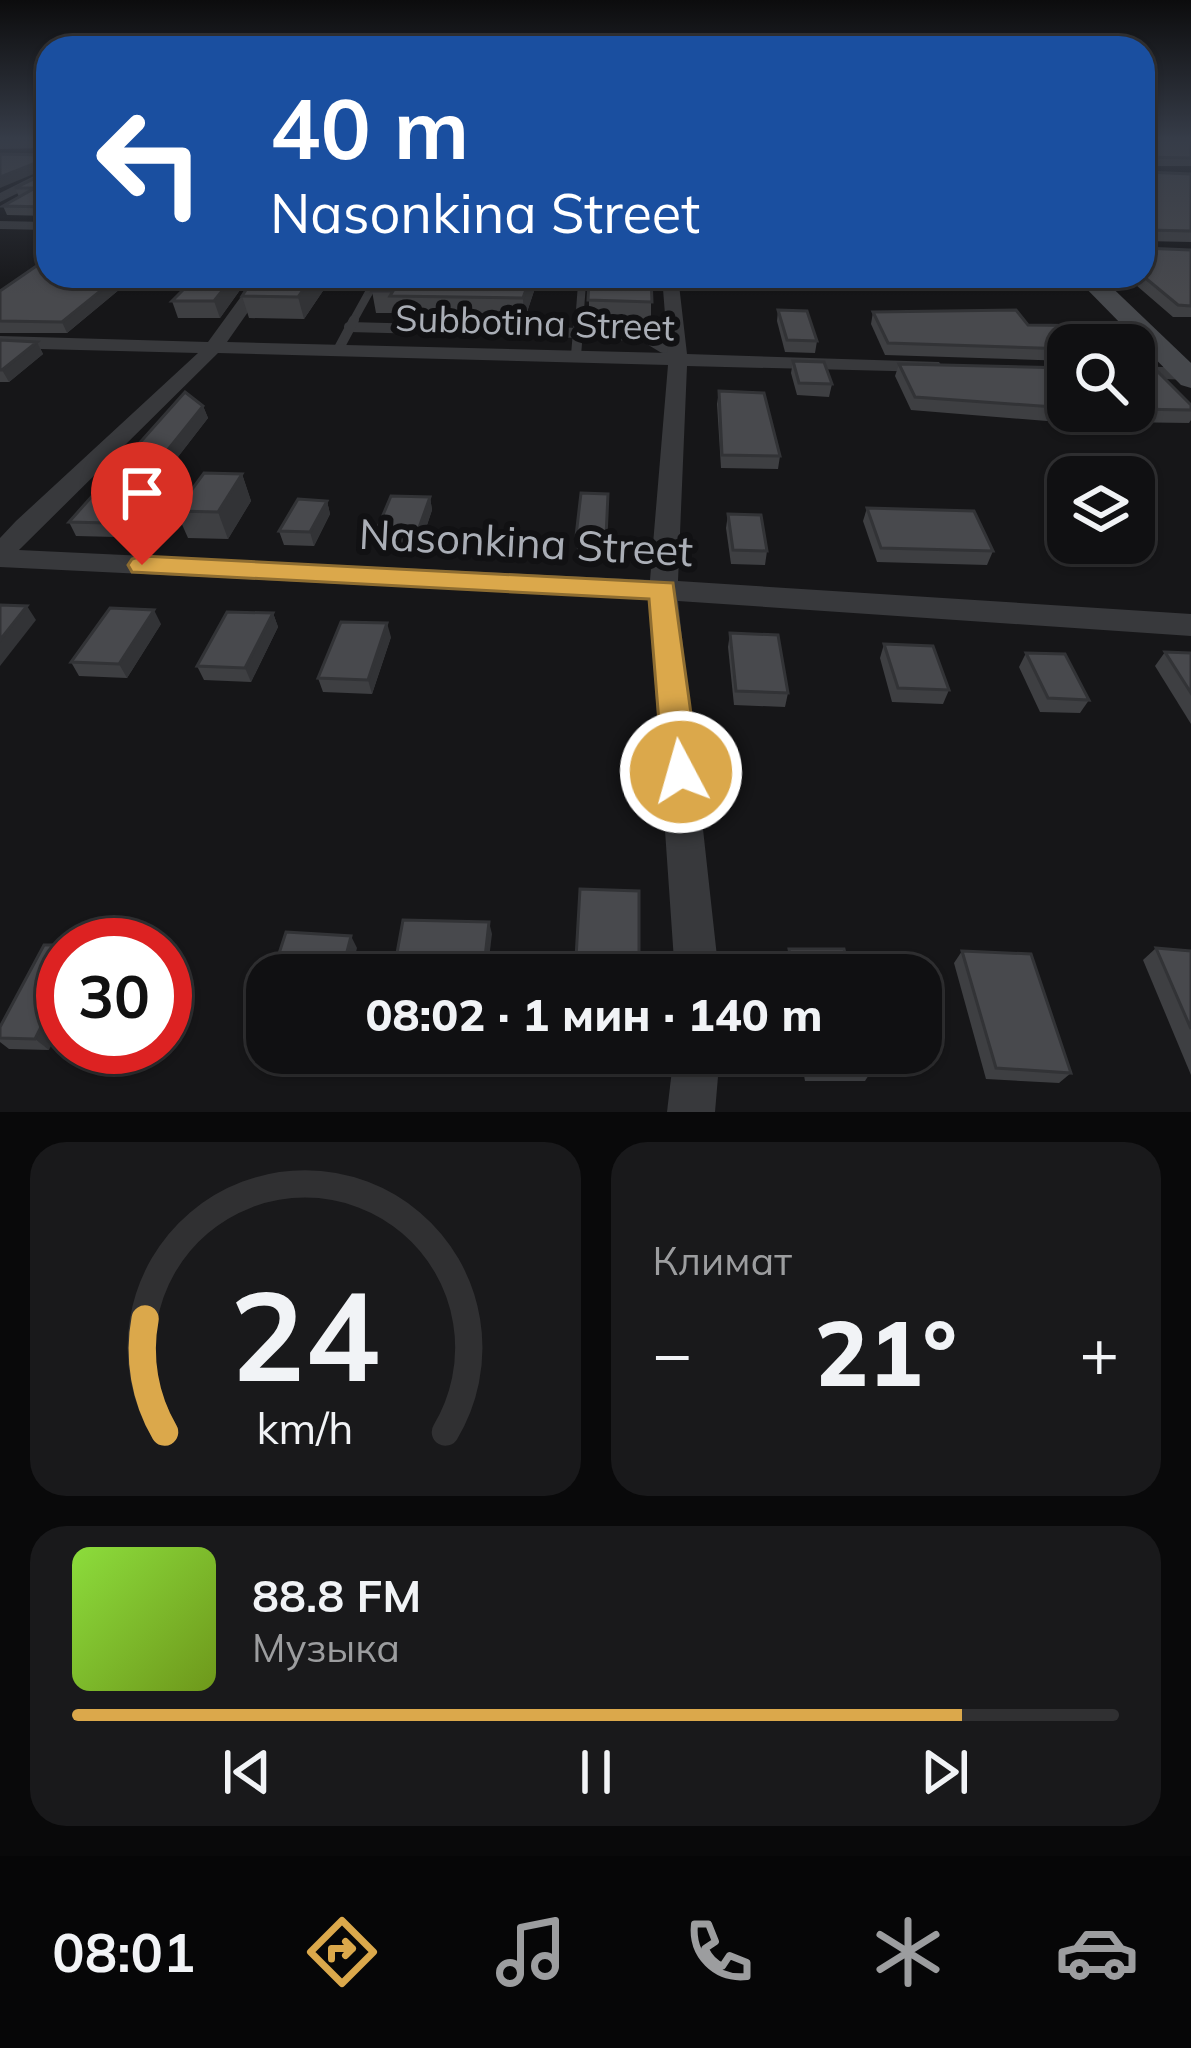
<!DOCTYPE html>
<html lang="ru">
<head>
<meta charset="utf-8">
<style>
  body { margin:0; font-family:Mulish,sans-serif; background:#19191b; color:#f1f3f6; height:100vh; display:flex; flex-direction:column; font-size:45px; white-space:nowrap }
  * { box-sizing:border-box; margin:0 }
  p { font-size:39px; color:#9c9d9f }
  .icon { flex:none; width:66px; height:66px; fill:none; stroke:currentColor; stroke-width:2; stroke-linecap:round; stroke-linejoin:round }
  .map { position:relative; height:1112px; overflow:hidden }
  .panel { display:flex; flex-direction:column; gap:30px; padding:30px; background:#09090a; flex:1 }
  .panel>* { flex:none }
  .hud { position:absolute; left:36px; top:36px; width:1119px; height:252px; border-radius:36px; box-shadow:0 3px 9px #0004,0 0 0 3px #303032; background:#1a4fa0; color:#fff; overflow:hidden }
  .buttons { position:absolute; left:1047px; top:324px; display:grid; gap:24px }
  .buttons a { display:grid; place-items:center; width:108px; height:108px; border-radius:24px; background:#101012; box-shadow:0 3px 9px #0004,0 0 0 3px #303032; font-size:60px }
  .speed { position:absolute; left:36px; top:918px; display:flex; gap:24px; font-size:60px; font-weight:700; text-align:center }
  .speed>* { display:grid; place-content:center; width:156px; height:156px; border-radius:50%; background:#101012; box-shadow:0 3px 9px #0004,0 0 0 3px #303032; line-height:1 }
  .speed .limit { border:18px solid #d22; background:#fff; color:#111 }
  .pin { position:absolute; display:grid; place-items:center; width:102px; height:102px; color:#fff; margin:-123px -51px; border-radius:50% 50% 50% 0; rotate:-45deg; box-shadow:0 0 12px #0007 }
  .pin .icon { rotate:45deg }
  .me { position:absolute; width:132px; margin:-66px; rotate:354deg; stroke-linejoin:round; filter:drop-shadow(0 0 9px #0008) }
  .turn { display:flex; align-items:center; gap:42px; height:252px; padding:0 36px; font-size:54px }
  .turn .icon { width:156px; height:156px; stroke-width:2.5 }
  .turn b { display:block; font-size:84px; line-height:102px }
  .big { font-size:90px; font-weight:800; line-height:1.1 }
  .panel .tile { flex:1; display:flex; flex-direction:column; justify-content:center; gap:18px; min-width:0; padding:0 42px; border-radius:36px; background:#19191b }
  .panel .dial { align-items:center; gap:0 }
  .dial svg { height:312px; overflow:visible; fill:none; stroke:#303032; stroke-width:7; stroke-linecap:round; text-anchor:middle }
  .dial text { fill:#f1f3f6; stroke:none }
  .song { display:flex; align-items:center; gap:36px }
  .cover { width:144px; height:144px; border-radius:18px; background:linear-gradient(135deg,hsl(90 70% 55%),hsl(80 70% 35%)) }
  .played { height:12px; border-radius:6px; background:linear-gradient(90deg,#dba84b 85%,#303032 85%) }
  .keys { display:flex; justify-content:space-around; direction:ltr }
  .heat { display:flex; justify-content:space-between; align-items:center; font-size:66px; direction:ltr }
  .panel .tiles { flex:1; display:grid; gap:30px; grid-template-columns:1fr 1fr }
  .tile:last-child { grid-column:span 2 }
  .trip { position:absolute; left:246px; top:954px; width:696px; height:120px; border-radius:36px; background:#101012; box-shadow:0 3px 9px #0004,0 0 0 3px #303032; font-weight:800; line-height:120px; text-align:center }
  .dock { display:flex; height:192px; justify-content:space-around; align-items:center; background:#060607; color:#9c9d9f }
  .dock .icon { width:84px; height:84px }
  .dock .current { color:#dba84b }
  .dock b { font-size:54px; color:#f1f3f6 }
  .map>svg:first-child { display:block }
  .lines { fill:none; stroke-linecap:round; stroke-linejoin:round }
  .lane-far1 { stroke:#38393c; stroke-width:8 }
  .lane { stroke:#38393c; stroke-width:10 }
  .street { fill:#38393c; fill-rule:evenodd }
  .secondary { fill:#46484c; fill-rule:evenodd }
  .wall { fill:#3e3f42 }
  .shaded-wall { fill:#323336 }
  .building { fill:#48494d; stroke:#323336; stroke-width:3 }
  .route { fill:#dba84b; stroke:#8e6d31; stroke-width:3 }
  .labels { text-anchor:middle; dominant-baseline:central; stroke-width:12; stroke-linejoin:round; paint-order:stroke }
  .far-street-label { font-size:36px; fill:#aaaeb6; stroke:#111113 }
  .street-label { font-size:42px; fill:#aaaeb6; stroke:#111113 }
</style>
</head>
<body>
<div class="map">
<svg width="1191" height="1112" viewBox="0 0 1191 1112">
  <rect width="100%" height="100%" fill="#161618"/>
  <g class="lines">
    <g class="lane-far1">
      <path d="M515 283 582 284 579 323"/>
      <path d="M352 323 378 276"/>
    </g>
    <g class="lane">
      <path d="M349 327 581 333"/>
      <path d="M608 335 643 336 663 348H677"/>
      <path d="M338 350 354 320"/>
      <path d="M576 355 579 320"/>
    </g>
    <g class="street">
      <path d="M48 169V178L0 202V193Z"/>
      <path d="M0 221 48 222V230L0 229Z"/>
      <path d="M256 276H273L227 342 668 353 662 276H678L687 354 939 362 942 366 932 372 687 366 678 581 1191 614V636L678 601 719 975H675L649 599 0 567V538L16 521 198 353 0 348V336L208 342ZM218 353 668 365 650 580 19 550Z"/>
      <path d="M1134 366 1191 368V380L1134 378Z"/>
      <path d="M674 1053H720L715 1112H667Z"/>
    </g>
    <path class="secondary" d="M1074 276H1100L1191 363V388L1181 385Z"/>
  </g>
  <g class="wall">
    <path d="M0 139H48V148L0 149Z"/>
    <path d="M1143 139H1191V166H1145L1147 172 1191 174V242L1144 241V248L1191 250V317H1173L1129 279H1121L1118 276H1143Z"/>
    <path d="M48 152V216L7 215 3 206 19 197 15 188 46 173 44 155Z"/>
    <path d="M48 276H159L155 280 132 279 67 333H0V291Z"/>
    <path d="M250 276 220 318H178L172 301Z"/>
    <path d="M333 276 304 319 249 318 242 296Z"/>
    <path d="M381 276H533L534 291 524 321 394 318 393 313H376L372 291Z"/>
    <path d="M577 276H651V324L589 323V281Z"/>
    <path d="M778 310 817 341 815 353 785 352 777 321Z"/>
    <path d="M873 312 1028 325 1068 345V361L885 355 871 324Z"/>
    <path d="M0 340 37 342 43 354 9 382H0Z"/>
    <path d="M1134 347 1137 369 1191 405V420L1189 423 1047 421 911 410 895 376 899 364 1068 368V411H1134Z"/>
    <path d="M793 361 832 384 829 397 797 395 791 373Z"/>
    <path d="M719 391 780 456 778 469 721 468 717 404Z"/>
    <path d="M203 406 208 418 116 537 76 536 69 522Z"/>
    <path d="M242 474 251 501 228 539 188 538 176 511Z"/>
    <path d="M608 494 605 551 577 550 576 536Z"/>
    <path d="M430 497 432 510 419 549 378 548 375 534Z"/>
    <path d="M327 501 330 514 314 546 284 545 279 531Z"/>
    <path d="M867 508 993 551 987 565 877 562 863 521Z"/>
    <path d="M1066 511H1068V539L1059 524Z"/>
    <path d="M728 514 767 551 765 565 731 564 726 528Z"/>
    <path d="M1070 543H1128L1135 553 1127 567 1084 565Z"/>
    <path d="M273 613 278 627 251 682 204 680 197 666Z"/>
    <path d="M161 624 127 678 79 676 71 662Z"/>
    <path d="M730 633 788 693 785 707 734 705 728 647Z"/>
    <path d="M391 637 372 694 323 692 318 678Z"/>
    <path d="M884 644 949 690 943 704 892 702 880 658Z"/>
    <path d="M1165 652 1191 653V724L1155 666Z"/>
    <path d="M1026 653 1089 700 1080 713 1040 712 1019 667Z"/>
    <path d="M44 945 49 1050 9 1049 0 1042V1027Z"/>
    <path d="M1156 948 1191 951V1075L1143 960Z"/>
    <path d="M789 949 850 975H787L785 961Z"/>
    <path d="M962 951 1071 1073 1059 1083 986 1079 954 963Z"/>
    <path d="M267 989V1053H329L327 1062 256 1057 247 1046Z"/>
    <path d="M380 1053H479L478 1062 384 1060Z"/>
    <path d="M570 1053H639L638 1075 570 1072Z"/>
    <path d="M800 1053H868L872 1070 865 1081H805Z"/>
  </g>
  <g class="shaded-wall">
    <path d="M48 158V168L0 188V177Z"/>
    <path d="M119 276H131L132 279 67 333 62 322Z"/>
    <path d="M234 276H250L220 318 214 301Z"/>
    <path d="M313 276H333L304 319 298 297Z"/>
    <path d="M531 276H533L534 291 524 321 523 298Z"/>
    <path d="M37 342 43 354 9 382 2 370Z"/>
    <path d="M203 406 208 418 116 537 109 523Z"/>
    <path d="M242 474 251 501 228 539 218 512Z"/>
    <path d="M430 497 432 510 419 549 416 536Z"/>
    <path d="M327 501 330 514 314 546 310 532Z"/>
    <path d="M27 606 36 620 0 666V640Z"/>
    <path d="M154 610 161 624 127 678 119 664Z"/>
    <path d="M273 613 278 627 251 682 245 668Z"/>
    <path d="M387 623 391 637 372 694 368 680Z"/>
    <path d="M489 922 492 934 487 975H483Z"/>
    <path d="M351 936 357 948 350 975H341Z"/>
    <path d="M63 983V1021L49 1050 35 1039Z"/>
  </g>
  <g class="building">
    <path d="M0 139H48V148L45 140 0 141Z"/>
    <path d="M1143 139H1191V158L1143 157 1147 172 1191 174V231L1148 230 1143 235Z"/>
    <path d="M48 152V207L3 206 35 188H15L46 173 48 158 0 177V154L44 155Z"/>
    <path d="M1143 235 1144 248 1191 250V306L1178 305 1143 276Z"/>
    <path d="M48 258V276H119L62 322 0 321V291Z"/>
    <path d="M197 276H234L214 301H172Z"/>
    <path d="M255 276H313L298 297 242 296Z"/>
    <path d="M381 276H531L523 298 390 296 393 291H372Z"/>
    <path d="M589 276H651L652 302 588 300Z"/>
    <path d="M778 310 807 311 817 341 787 340Z"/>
    <path d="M1016 310 1028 325 1113 326 1132 345H1068V349L888 343 873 312Z"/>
    <path d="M0 340 37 342 2 370H0Z"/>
    <path d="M1134 347 1137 351V369L1157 371 1191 405V410L1134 409Z"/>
    <path d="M793 361 824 362 832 384 799 383Z"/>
    <path d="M899 364 1068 368V408L915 397Z"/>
    <path d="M719 391 764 393 780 456 722 455Z"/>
    <path d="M185 392 203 406 109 523 69 522Z"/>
    <path d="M204 473 242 474 218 512 176 511Z"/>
    <path d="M581 493 608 494 606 537 576 536Z"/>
    <path d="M391 496 430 497 416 536 375 534Z"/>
    <path d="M298 499 327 501 310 532 279 531Z"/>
    <path d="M867 508 974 511 993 551 881 548Z"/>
    <path d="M728 514 761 515 767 551 733 550Z"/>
    <path d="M1086 543H1128L1135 553 1091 552Z"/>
    <path d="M0 605 27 606 0 640Z"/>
    <path d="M110 608 154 610 119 664 71 662Z"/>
    <path d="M227 612 273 613 245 668 197 666Z"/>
    <path d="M341 622 387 623 368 680 318 678Z"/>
    <path d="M730 633 778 635 788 693 736 691Z"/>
    <path d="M884 644 933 646 949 690 898 688Z"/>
    <path d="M1165 652 1191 653V693Z"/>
    <path d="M1026 653 1065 654 1089 700 1048 698Z"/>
    <path d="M580 889 639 891V975H575Z"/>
    <path d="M403 920 489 922 483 975H393Z"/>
    <path d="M286 932 351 936 341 975H272Z"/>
    <path d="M44 945H63V983L35 1039 0 1038V1027Z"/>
    <path d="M1156 948 1191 951V1029Z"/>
    <path d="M789 949H844L850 975H794Z"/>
    <path d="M962 951 1031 954 1071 1073 996 1068Z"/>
    <path d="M267 989V1048L247 1046Z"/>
    <path d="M570 1053H639V1065L569 1062Z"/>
    <path d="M807 1053H868L872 1070 810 1071Z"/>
  </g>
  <linearGradient id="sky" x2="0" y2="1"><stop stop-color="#0c0c0d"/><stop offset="0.47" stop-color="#363c48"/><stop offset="1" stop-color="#363c48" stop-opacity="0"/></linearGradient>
  <rect width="1191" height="295" fill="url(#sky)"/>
  <path class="route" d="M142 556 673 583 699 772 694 782 681 787 668 782 663 772 649 599 132 572 128 565 132 559Z"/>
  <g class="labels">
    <g class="far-street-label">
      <text transform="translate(535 322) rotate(2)">Subbotina Street</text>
    </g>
    <g class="street-label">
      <text transform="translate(526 542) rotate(3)">Nasonkina Street</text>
    </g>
  </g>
</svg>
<div class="buttons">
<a><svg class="icon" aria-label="search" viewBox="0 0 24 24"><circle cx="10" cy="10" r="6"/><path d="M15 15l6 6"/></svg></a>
<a><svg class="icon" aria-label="layers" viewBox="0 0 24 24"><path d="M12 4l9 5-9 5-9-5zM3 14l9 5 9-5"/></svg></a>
</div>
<div class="speed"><div class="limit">30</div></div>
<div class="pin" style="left:142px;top:565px;background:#d93025"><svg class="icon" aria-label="arrive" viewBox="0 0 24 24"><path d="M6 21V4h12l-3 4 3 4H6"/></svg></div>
<svg class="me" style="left:681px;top:772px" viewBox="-20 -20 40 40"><circle r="17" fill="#dba84b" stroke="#fff" stroke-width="3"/><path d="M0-11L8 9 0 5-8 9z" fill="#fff"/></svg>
<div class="trip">08:02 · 1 мин · 140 m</div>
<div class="hud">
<div class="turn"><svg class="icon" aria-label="left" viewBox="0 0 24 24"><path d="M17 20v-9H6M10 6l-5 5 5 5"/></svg><div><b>40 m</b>Nasonkina Street</div></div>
</div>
</div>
<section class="panel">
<div class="tiles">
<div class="tile dial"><svg viewBox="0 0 100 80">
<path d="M14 69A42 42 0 1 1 86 69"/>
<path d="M14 69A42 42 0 0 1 9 40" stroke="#dba84b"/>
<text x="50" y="56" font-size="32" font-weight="700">24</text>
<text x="50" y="72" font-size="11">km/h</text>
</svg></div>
<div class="tile"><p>Климат</p>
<div class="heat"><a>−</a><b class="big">21°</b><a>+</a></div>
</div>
<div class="tile">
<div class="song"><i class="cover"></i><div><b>88.8 FM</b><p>Музыка</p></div></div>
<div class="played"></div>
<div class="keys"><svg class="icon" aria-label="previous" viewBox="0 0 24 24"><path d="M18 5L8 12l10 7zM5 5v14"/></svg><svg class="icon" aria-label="pause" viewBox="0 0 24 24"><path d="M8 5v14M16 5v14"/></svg><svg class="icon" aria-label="next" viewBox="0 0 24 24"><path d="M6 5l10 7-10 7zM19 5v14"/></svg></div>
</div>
</div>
</section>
<nav class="dock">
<b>08:01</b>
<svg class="icon current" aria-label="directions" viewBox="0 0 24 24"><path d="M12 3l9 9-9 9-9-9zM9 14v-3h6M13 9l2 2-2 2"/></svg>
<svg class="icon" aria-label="music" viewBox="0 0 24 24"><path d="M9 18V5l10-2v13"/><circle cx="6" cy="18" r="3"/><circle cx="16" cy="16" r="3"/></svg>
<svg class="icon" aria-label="phone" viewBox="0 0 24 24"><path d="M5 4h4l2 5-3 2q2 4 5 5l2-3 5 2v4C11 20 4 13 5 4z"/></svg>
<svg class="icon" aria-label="climate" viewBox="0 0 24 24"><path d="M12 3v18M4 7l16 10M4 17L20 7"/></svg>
<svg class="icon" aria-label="car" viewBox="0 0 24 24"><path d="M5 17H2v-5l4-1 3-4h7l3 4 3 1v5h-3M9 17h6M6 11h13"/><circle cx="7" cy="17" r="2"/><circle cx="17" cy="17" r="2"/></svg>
</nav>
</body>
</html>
